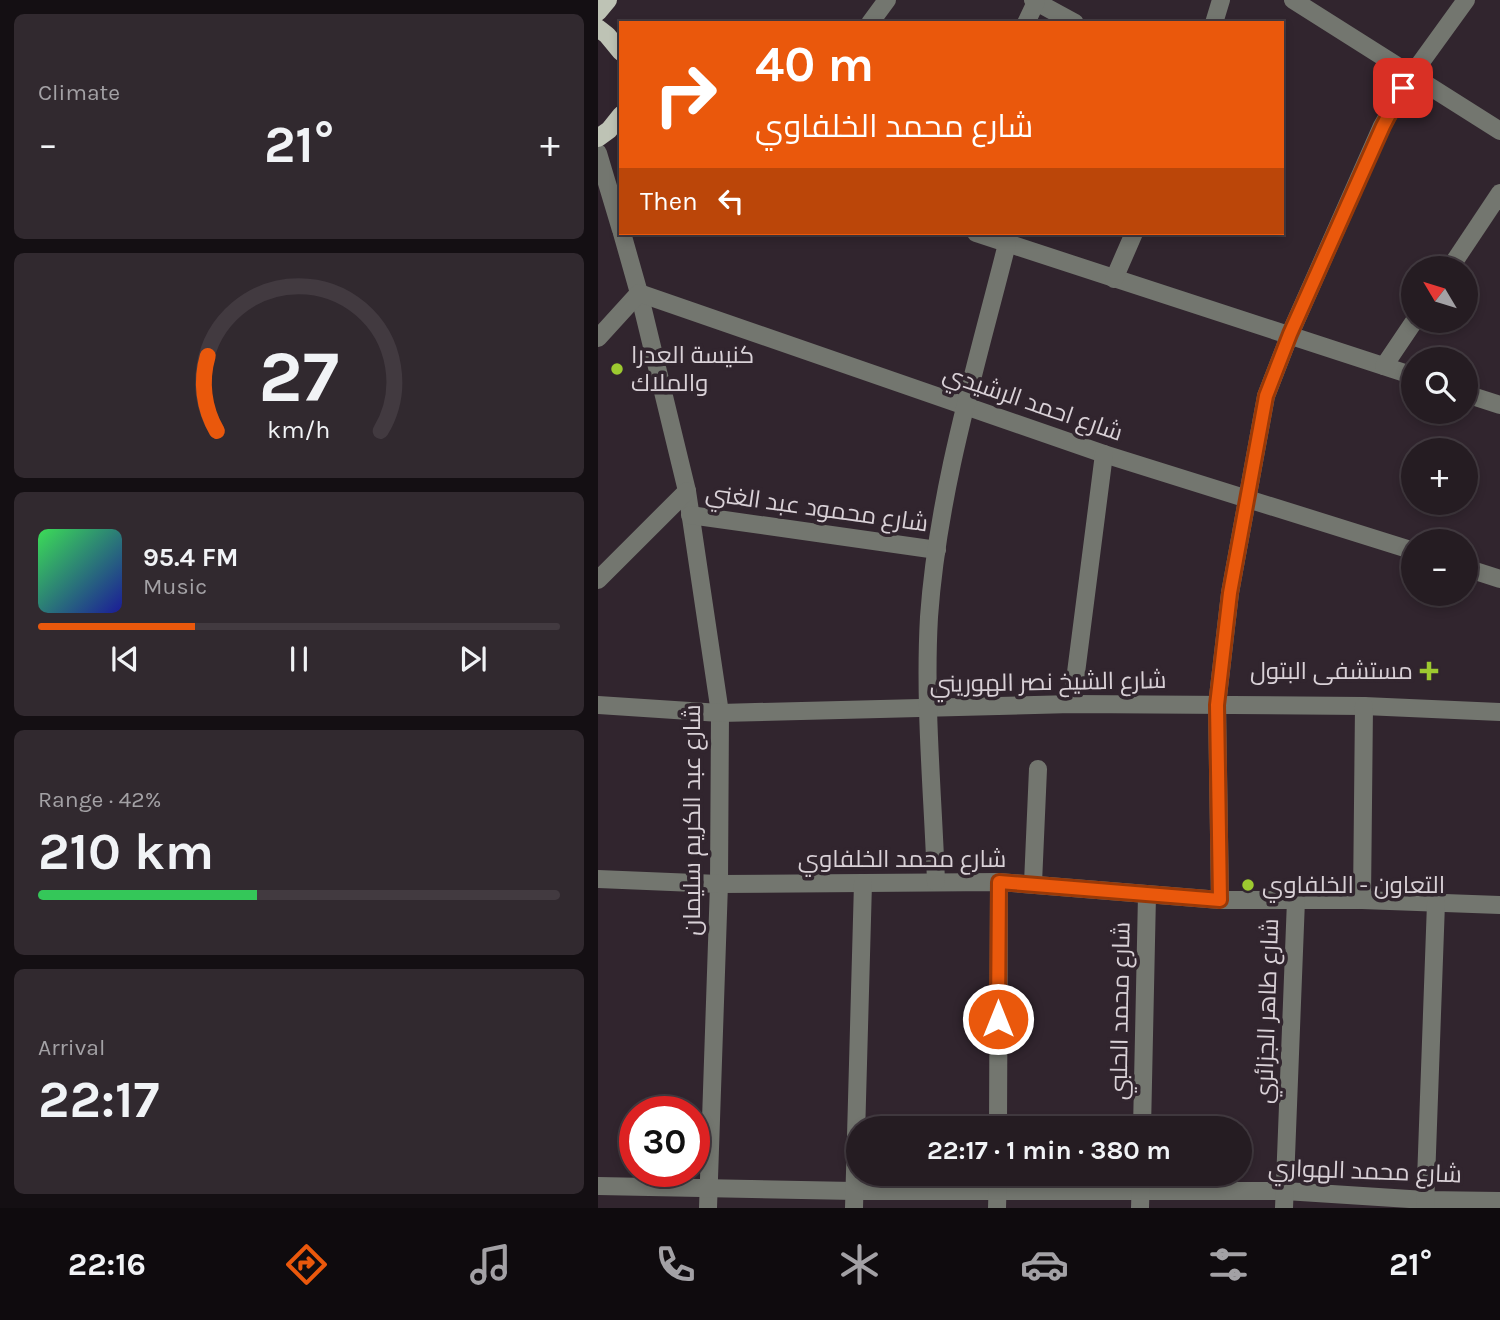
<!DOCTYPE html>
<html lang="en">
<head>
<meta charset="utf-8">
<style>
  body { margin:0; font-family:Karla,Cairo,sans-serif; background:#31292f; color:#f1f3f6; height:100vh; display:flex; flex-direction:column; font-size:26px; white-space:nowrap }
  * { box-sizing:border-box; margin:0 }
  p { font-size:23px; color:#a3a1a5 }
  .icon { flex:none; width:38px; height:38px; fill:none; stroke:currentColor; stroke-width:2; stroke-linecap:round; stroke-linejoin:round }
  .map { position:relative; flex:1; overflow:hidden }
  .sheet { display:flex; flex-direction:column; gap:14px; padding:14px; background:#140f13; width:598px }
  .sheet>* { flex:none }
  .guide { position:absolute; left:21px; top:21px; width:665px; height:214px; border-radius:0px; box-shadow:0 4px 10px #0003,0 0 0 2px #423a40; background:#ea580c; color:#fff; overflow:hidden }
  .needle { width:46px; rotate:308deg }
  .fabs { position:absolute; left:803px; top:256px; display:grid; gap:14px }
  .fabs a { display:grid; place-items:center; width:77px; height:77px; border-radius:50%; background:#251c22; box-shadow:0 4px 10px #0003,0 0 0 2px #423a40; font-size:35px }
  .speed { position:absolute; left:21px; top:1096px; display:flex; gap:14px; font-size:35px; font-weight:700; text-align:center }
  .speed>* { display:grid; place-content:center; width:91px; height:91px; border-radius:50%; background:#251c22; box-shadow:0 4px 10px #0003,0 0 0 2px #423a40; line-height:1 }
  .speed .limit { border:10px solid #d22; background:#fff; color:#111 }
  .pin { position:absolute; display:grid; place-items:center; width:60px; height:60px; color:#fff; margin:-30px; border-radius:14px; box-shadow:0 4px 10px #0006 }
  .me { position:absolute; width:77px; margin:-38px; rotate:0deg; stroke-linejoin:round; filter:drop-shadow(0 0 5px #0008) }
  .turn { display:flex; align-items:center; gap:24px; height:147px; padding:0 21px; font-size:32px }
  .turn .icon { width:91px; height:91px; stroke-width:2.5 }
  .turn b { display:block; font-size:49px; line-height:60px }
  .then { display:flex; align-items:center; height:66px; padding:0 21px; background:#0003; gap:14px; font-size:26px }
  .big { font-size:52px; font-weight:700; line-height:1.1 }
  .sheet .widget { flex:1; display:flex; flex-direction:column; justify-content:center; gap:10px; min-width:0; padding:0 24px; border-radius:10px; background:#31292f }
  .sheet .dial { align-items:center; gap:0 }
  .dial svg { height:182px; overflow:visible; fill:none; stroke:#423a40; stroke-width:7; stroke-linecap:round; text-anchor:middle }
  .dial text { fill:#f1f3f6; stroke:none }
  .song { display:flex; align-items:center; gap:21px }
  .cover { width:84px; height:84px; border-radius:10px; background:linear-gradient(135deg,hsl(130 70% 55%),hsl(240 70% 35%)) }
  .played { height:7px; border-radius:4px; background:linear-gradient(90deg,#ea580c 30%,#423a40 30%) }
  .keys { display:flex; justify-content:space-around; direction:ltr }
  .heat { display:flex; justify-content:space-between; align-items:center; font-size:38px; direction:ltr }
  .charge { height:10px; border-radius:5px; background:linear-gradient(90deg,#34c759 42%,#423a40 0) }
  .trip { position:absolute; left:248px; top:1116px; width:406px; height:70px; border-radius:35px; background:#251c22; box-shadow:0 4px 10px #0003,0 0 0 2px #423a40; font-weight:700; line-height:70px; text-align:center }
  .dock { display:flex; height:112px; justify-content:space-around; align-items:center; background:#0f0b0e; color:#a3a1a5 }
  .dock .icon { width:49px; height:49px }
  .dock .active { color:#ea580c }
  .dock b { font-size:32px; color:#f1f3f6 }
  main { display:flex; flex:1; min-height:0 }
  .map>svg:first-child { display:block }
  .lines { fill:none; stroke-linecap:round; stroke-linejoin:round }
  .minor { stroke:#73766f; stroke-width:18 }
  .major { stroke:#bec3b5; stroke-width:18 }
  .route-casing { stroke:#983908; stroke-width:18 }
  .route { stroke:#ea580c; stroke-width:12 }
  .poi-dot { fill:#9dca30; stroke:#31252e; stroke-width:2.5 }
  .labels { text-anchor:middle; dominant-baseline:central; stroke-width:7; stroke-linejoin:round; paint-order:stroke }
  .poi-label { font-size:24px; fill:#d9d1d7; stroke:#31252e; text-anchor:start }
  .street-label { font-size:24px; fill:#d9d1d7; stroke:#31252e }
</style>
</head>
<body>
<main>
<section class="sheet">
<div class="widget"><p>Climate</p>
<div class="heat"><a>−</a><b class="big">21°</b><a>+</a></div>
</div>
<div class="widget dial"><svg viewBox="0 0 100 80">
<path d="M14 69A42 42 0 1 1 86 69"/>
<path d="M14 69A42 42 0 0 1 10 36" stroke="#ea580c"/>
<text x="50" y="56" font-size="32" font-weight="700">27</text>
<text x="50" y="72" font-size="11">km/h</text>
</svg></div>
<div class="widget">
<div class="song"><i class="cover"></i><div><b>95.4 FM</b><p>Music</p></div></div>
<div class="played"></div>
<div class="keys"><svg class="icon" aria-label="previous" viewBox="0 0 24 24"><path d="M18 5L8 12l10 7zM5 5v14"/></svg><svg class="icon" aria-label="pause" viewBox="0 0 24 24"><path d="M8 5v14M16 5v14"/></svg><svg class="icon" aria-label="next" viewBox="0 0 24 24"><path d="M6 5l10 7-10 7zM19 5v14"/></svg></div>
</div>
<div class="widget"><p>Range · 42%</p><b class="big">210 km</b><div class="charge"></div></div>
<div class="widget"><p>Arrival</p><b class="big">22:17</b></div>
</section>
<div class="map">
<svg width="902" height="1208" viewBox="0 0 902 1208">
  <rect width="100%" height="100%" fill="#31252e"/>
  <g class="lines">
    <g class="minor">
      <path d="M435 0 477 23"/>
      <path d="M695 0 902 131"/>
      <path d="M272 23 289 0"/>
      <path d="M428 23 438 2"/>
      <path d="M616 23 623 0"/>
      <path d="M0 153 23 230"/>
      <path d="M24 233 41 293 89 491 122 713 121 884 110 1208"/>
      <path d="M378 233 816 376"/>
      <path d="M852 268 902 193"/>
      <path d="M516 279 536 233"/>
      <path d="M0 338 41 293 506 454 816 551"/>
      <path d="M786 366 817 320"/>
      <path d="M868 394 902 405"/>
      <path d="M92 515 339 550"/>
      <path d="M868 568 902 579"/>
      <path d="M0 580 89 491"/>
      <path d="M474 704 506 454"/>
      <path d="M0 705 122 713 474 704 766 706 902 712"/>
      <path d="M0 879 121 884 401 882 622 900H764L902 905"/>
      <path d="M338 882C335 795 326 705 331 617 340 490 378 367 409 244"/>
      <path d="M435 883 440 769"/>
      <path d="M622 900 619 705 632 593 668 396 692 334 784 126 813 76 868 0"/>
      <path d="M764 900 766 706"/>
      <path d="M400 1129 401 882"/>
      <path d="M544 1129 549 895"/>
      <path d="M0 1186 256 1191H687L827 1200 902 1201"/>
      <path d="M256 1208 265 883"/>
      <path d="M399 1208 400 1174"/>
      <path d="M542 1208 543 1174"/>
      <path d="M686 1208 698 900"/>
      <path d="M827 1208 838 903"/>
    </g>
    <g class="major">
      <path d="M0 12 10 0"/>
      <path d="M0 28 9 35 23 52"/>
      <path d="M0 138 11 130 23 115"/>
    </g>
  </g>
  <g class="lines">
    <defs>
      <path id="route" d="M400 1019 401 882 622 900 619 705 632 593 668 396 692 334 785 126 805 88"/>
    </defs>
    <use href="#route" class="route-casing"/>
    <use href="#route" class="route"/>
  </g>
  <g class="poi-dot">
    <circle cx="19" cy="369" r="7"/>
    <path d="M827.5 660.5h7v7h7v7h-7v7h-7v-7h-7v-7h7z"/>
    <circle cx="650" cy="885" r="7"/>
  </g>
  <g class="labels">
    <g class="poi-label">
      <text x="33" y="355">كنيسة العدرا<tspan x="33" dy="28">والملاك</tspan></text>
      <text x="815" y="671" text-anchor="end">مستشفى البتول</text>
      <text x="664" y="885">التعاون - الخلفاوي</text>
    </g>
    <g class="street-label">
      <text transform="translate(435 403) rotate(19)">شارع احمد الرشيدي</text>
      <text transform="translate(219 508) rotate(8)">شارع محمود عبد الغني</text>
      <text transform="translate(450 682) rotate(-1)">شارع الشيخ نصر الهوريني</text>
      <text transform="translate(94 820) rotate(-90)">شارع عبد الكريم سليمان</text>
      <text x="304" y="859">شارع محمد الخلفاوي</text>
      <text transform="translate(522 1011) rotate(-89)">شارع محمد الحلبي</text>
      <text transform="translate(669 1011) rotate(-88)">شارع طاهر الجزائري</text>
      <text transform="translate(767 1171) rotate(2)">شارع محمد الهواري</text>
    </g>
  </g>
</svg>
<div class="fabs">
<a><svg class="needle" viewBox="-14 -14 28 28"><path d="M0-13l5 13h-10z" fill="#e53935"/><path d="M0 13l5-13h-10z" fill="#a3a1a5"/></svg></a>
<a><svg class="icon" aria-label="search" viewBox="0 0 24 24"><circle cx="10" cy="10" r="6"/><path d="M15 15l6 6"/></svg></a>
<a>+</a>
<a>−</a>
</div>
<div class="speed"><div class="limit">30</div></div>
<div class="pin" style="left:805px;top:88px;background:#d93025"><svg class="icon" aria-label="arrive" viewBox="0 0 24 24"><path d="M6 21V4h12l-3 4 3 4H6"/></svg></div>
<svg class="me" style="left:400px;top:1019px" viewBox="-20 -20 40 40"><circle r="17" fill="#ea580c" stroke="#fff" stroke-width="3"/><path d="M0-11L8 9 0 5-8 9z" fill="#fff"/></svg>
<div class="trip">22:17 · 1 min · 380 m</div>
<div class="guide">
<div class="turn"><svg class="icon" aria-label="right" viewBox="0 0 24 24"><path d="M7 20v-9h11M14 6l5 5-5 5"/></svg><div><b>40 m</b>شارع محمد الخلفاوي</div></div>
<div class="then">Then<svg class="icon" aria-label="left" viewBox="0 0 24 24"><path d="M17 20v-9H6M10 6l-5 5 5 5"/></svg></div>
</div>
</div>
</main>
<nav class="dock">
<b>22:16</b>
<svg class="icon active" aria-label="directions" viewBox="0 0 24 24"><path d="M12 3l9 9-9 9-9-9zM9 14v-3h6M13 9l2 2-2 2"/></svg>
<svg class="icon" aria-label="music" viewBox="0 0 24 24"><path d="M9 18V5l10-2v13"/><circle cx="6" cy="18" r="3"/><circle cx="16" cy="16" r="3"/></svg>
<svg class="icon" aria-label="phone" viewBox="0 0 24 24"><path d="M5 4h4l2 5-3 2q2 4 5 5l2-3 5 2v4C11 20 4 13 5 4z"/></svg>
<svg class="icon" aria-label="climate" viewBox="0 0 24 24"><path d="M12 3v18M4 7l16 10M4 17L20 7"/></svg>
<svg class="icon" aria-label="car" viewBox="0 0 24 24"><path d="M5 17H2v-5l4-1 3-4h7l3 4 3 1v5h-3M9 17h6M6 11h13"/><circle cx="7" cy="17" r="2"/><circle cx="17" cy="17" r="2"/></svg>
<svg class="icon" aria-label="filters" viewBox="0 0 24 24"><path d="M4 7h16M4 17h16"/><circle cx="9" cy="7" r="2"/><circle cx="15" cy="17" r="2"/></svg>
<b>21°</b>
</nav>
</body>
</html>
